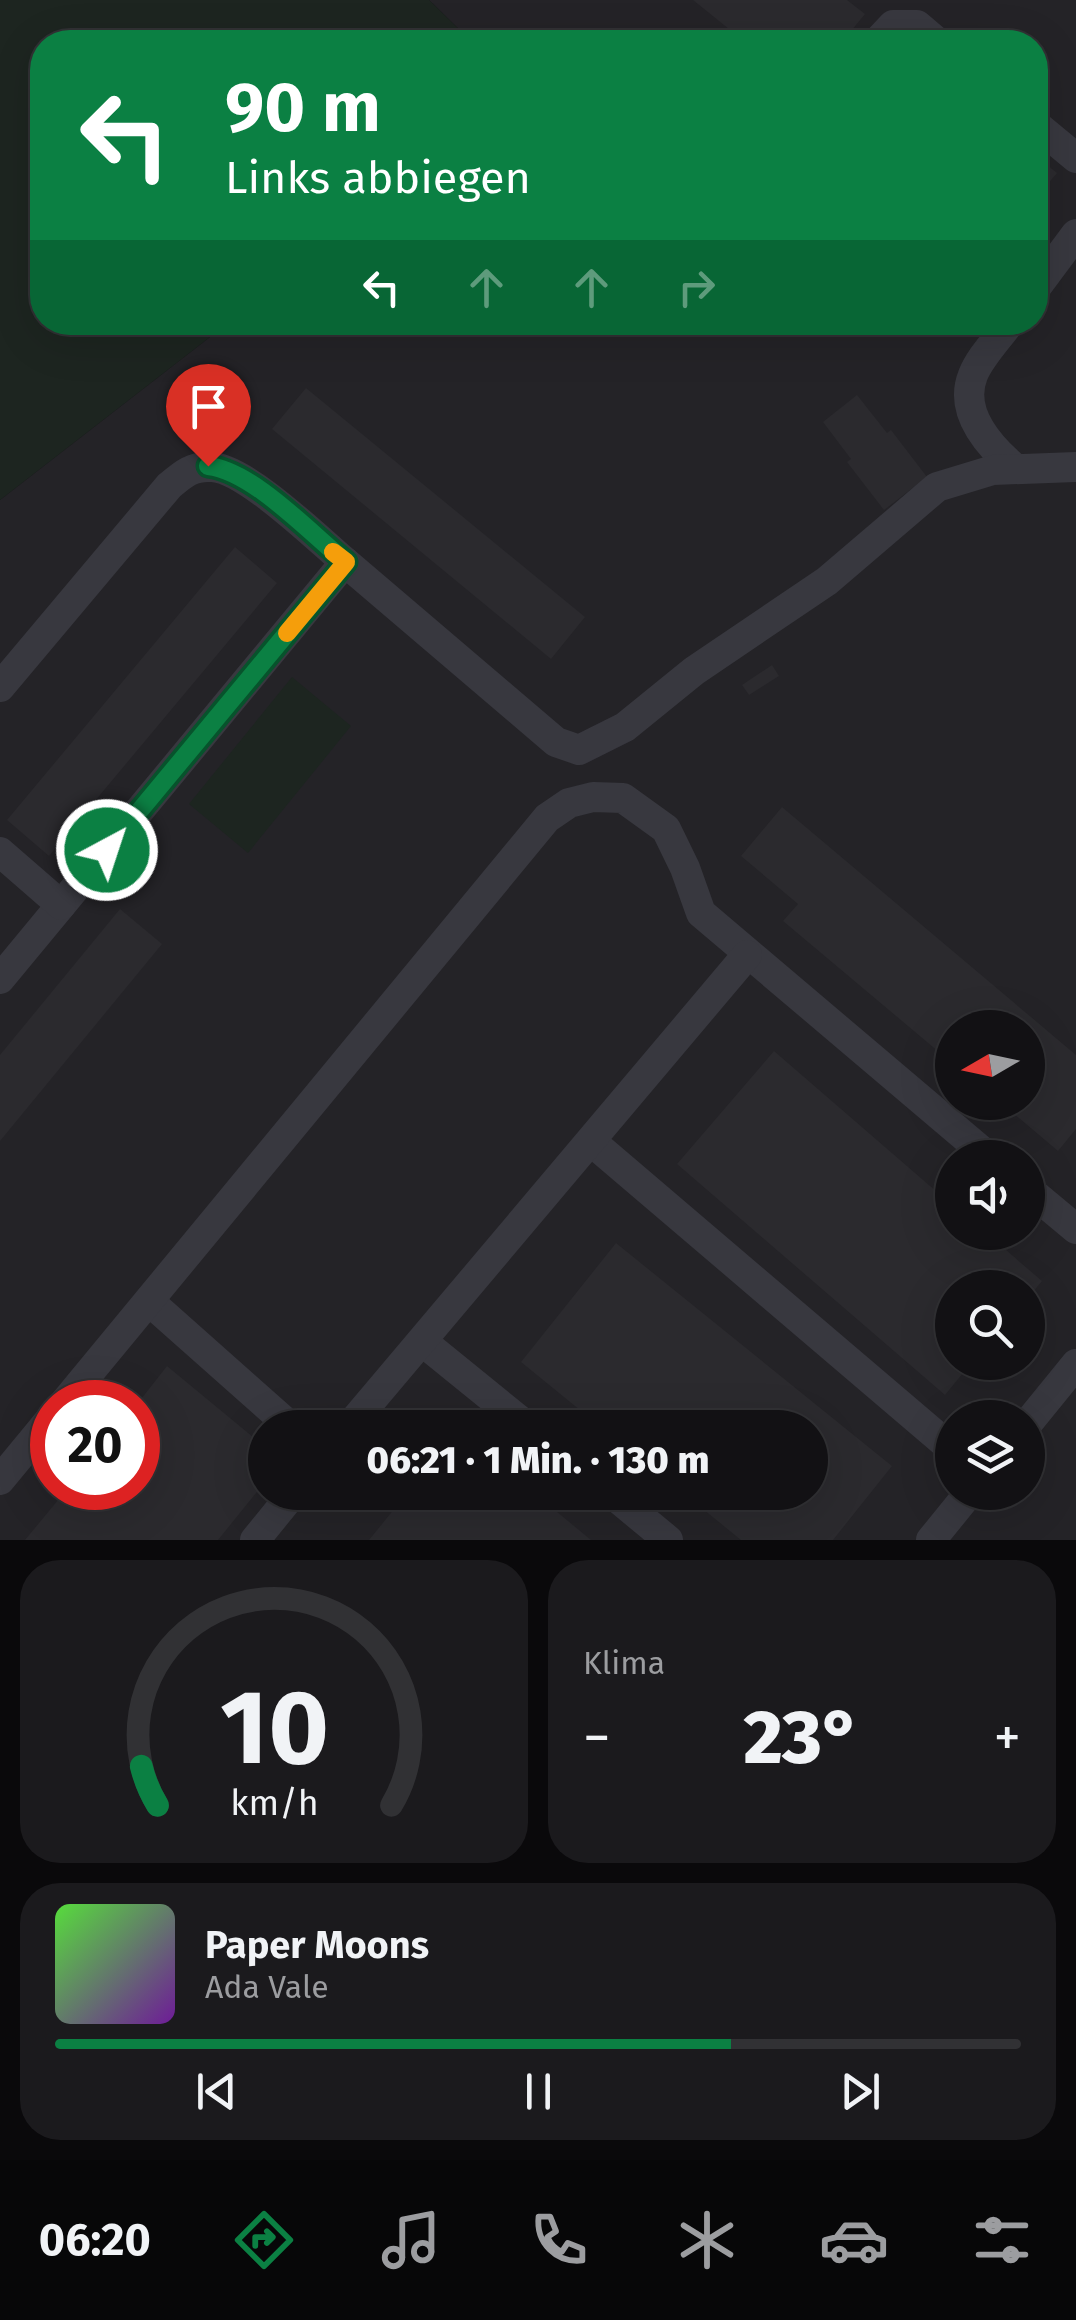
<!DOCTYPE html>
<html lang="de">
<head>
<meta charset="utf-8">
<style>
  body { margin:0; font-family:"Fira Sans",sans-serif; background:#1b1a1d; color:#f1f3f6; height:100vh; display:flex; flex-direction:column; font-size:38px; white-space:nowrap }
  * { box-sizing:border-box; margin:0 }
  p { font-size:32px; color:#9c9da0 }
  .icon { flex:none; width:55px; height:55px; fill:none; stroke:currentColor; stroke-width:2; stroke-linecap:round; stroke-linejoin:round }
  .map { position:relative; height:1540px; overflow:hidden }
  .sheet { display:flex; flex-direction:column; gap:20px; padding:20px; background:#0a090b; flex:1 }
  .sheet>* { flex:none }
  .banner { position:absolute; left:30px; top:30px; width:1018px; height:305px; border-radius:40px; box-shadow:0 10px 40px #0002,0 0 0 2px #313134; background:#0b8043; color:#fff; overflow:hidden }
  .needle { width:65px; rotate:261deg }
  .fabs { position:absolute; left:935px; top:1010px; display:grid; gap:20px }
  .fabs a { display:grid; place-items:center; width:110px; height:110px; border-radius:50%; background:#121114; box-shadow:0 10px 40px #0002,0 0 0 2px #313134; font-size:50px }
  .speed { position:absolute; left:30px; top:1380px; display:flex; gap:20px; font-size:50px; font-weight:700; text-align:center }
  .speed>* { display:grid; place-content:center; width:130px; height:130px; border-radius:50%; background:#121114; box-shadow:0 10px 40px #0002,0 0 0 2px #313134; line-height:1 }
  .speed .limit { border:15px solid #d22; background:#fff; color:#111 }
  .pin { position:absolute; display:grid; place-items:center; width:85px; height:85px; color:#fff; margin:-102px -42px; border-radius:50% 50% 50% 0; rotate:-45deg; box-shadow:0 0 10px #0007 }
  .pin .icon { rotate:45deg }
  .me { position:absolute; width:110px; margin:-55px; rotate:40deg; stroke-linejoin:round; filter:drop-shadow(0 0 8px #0008) }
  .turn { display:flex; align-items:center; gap:35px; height:210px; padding:0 30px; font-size:45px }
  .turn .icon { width:130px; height:130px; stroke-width:2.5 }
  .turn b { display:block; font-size:70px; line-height:85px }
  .lanes { display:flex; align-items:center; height:95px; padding:0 30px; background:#0003; justify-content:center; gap:50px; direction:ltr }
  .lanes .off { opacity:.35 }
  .big { font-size:75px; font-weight:800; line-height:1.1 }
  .sheet .card { flex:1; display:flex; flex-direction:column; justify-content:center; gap:15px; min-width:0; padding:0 35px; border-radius:40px; background:#1b1a1d }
  .sheet .dial { align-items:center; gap:0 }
  .dial svg { height:260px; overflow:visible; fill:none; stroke:#313134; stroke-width:7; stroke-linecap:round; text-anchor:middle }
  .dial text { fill:#f1f3f6; stroke:none }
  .song { display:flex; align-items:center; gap:30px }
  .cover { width:120px; height:120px; border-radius:15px; background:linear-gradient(135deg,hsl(110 70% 55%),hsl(280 70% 35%)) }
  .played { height:10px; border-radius:5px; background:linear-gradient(90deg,#0b8043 70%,#313134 70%) }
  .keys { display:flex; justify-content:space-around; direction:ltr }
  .heat { display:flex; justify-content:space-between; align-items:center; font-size:55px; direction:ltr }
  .sheet .tiles { flex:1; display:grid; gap:20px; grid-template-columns:1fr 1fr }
  .card:last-child { grid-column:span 2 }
  .trip { position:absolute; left:248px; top:1410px; width:580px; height:100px; border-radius:50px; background:#121114; box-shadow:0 10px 40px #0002,0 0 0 2px #313134; font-weight:800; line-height:100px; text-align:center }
  .tab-bar { display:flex; height:160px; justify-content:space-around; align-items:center; background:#070708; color:#9c9da0 }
  .tab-bar .icon { width:70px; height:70px }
  .tab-bar .selected { color:#0b8043 }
  .tab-bar b { font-size:45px; color:#f1f3f6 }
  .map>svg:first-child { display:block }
  .built { fill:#242327; fill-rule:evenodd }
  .green { fill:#1d2520 }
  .building { fill:#2b2a2e }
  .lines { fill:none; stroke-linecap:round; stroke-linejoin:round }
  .minor { stroke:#38383f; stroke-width:30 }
  .route-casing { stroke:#07532c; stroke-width:25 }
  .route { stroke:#0b8043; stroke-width:18 }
  .slow { stroke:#f59e0b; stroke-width:18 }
</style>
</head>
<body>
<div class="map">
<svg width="1076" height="1540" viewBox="0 0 1076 1540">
  <rect width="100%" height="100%" fill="#18171a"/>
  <path class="built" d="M429 0H1076V1540H0V500L228 323 1035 322V42H472ZM952 1028H1028V1102H952ZM952 1158H1028V1232H952ZM952 1288H1028V1362H952ZM52 1402H138V1488H52ZM952 1418H1028V1492H952ZM265 1428H810V1492H265Z"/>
  <g class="green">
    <path d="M0 0H429L472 42H42V322L228 323 0 500Z"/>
    <path d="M292 677 351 726 248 853 189 804Z"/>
  </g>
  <g class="building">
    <path d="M693 0H847L865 14 842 42H745Z"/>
    <path d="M1035 155 1057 173 1035 199Z"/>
    <path d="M306 388 585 617 551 659 272 429Z"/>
    <path d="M857 395 887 433 891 430 927 477 884 510 847 462 851 459 823 422Z"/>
    <path d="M235 547 277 583 49 856 7 820Z"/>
    <path d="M772 665 779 676 749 695 742 685Z"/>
    <path d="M782 807 1076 1055V1129L1058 1151 1000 1102H1028V1028H952V1063L783 921 798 904 741 856Z"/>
    <path d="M120 909 162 944 0 1141V1055Z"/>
    <path d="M774 1051 952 1205V1232H985L1042 1281 1028 1298V1288H952V1362H972L945 1395 677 1164Z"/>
    <path d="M616 1243 892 1466 833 1540H741L682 1492H810V1428H602L521 1362Z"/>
    <path d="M167 1366 265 1447V1482L218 1540H25L68 1488H138V1403Z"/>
    <path d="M408 1492H533L591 1540H369Z"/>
  </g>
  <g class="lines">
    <g class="minor">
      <path d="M877 42 893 25H917L937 42"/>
      <path d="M1035 124 1076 158"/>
      <path d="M1035 289 1076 234"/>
      <path d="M1010 322C998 339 980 357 973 375 958 412 990 447 1016 469"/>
      <path d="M345 562 556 742 579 750 625 727 694 671 827 581 937 487 993 470 1076 467"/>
      <path d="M0 687 169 486C183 474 192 466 211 467 244 467 318 539 345 562L0 979"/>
      <path d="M0 852 61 905"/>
      <path d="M592 1142 952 1449"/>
      <path d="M1028 1189 1076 1229"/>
      <path d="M149 1301 292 1428"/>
      <path d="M423 1342 529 1428"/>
      <path d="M65 1402 547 818 569 803 593 797 623 798 666 829 685 868 701 913 990 1158"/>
      <path d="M1028 1423 1076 1364"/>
      <path d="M348 1428 747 955"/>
      <path d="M0 1480 52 1417"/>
      <path d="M610 1492 668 1540"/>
      <path d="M255 1540 294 1492"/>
      <path d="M931 1540 970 1492"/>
    </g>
  </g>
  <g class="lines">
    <defs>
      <path id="route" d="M107 850 346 562C310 533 253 471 208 466"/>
    </defs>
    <use href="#route" class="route-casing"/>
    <use href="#route" class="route"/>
    <path class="slow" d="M287 633 346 562 333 552"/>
  </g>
</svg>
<div class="fabs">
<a><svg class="needle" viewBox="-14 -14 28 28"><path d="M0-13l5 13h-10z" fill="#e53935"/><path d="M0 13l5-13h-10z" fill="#9c9da0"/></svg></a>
<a><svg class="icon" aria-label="sound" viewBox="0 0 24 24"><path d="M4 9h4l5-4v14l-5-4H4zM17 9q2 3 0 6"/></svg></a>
<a><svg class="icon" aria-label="search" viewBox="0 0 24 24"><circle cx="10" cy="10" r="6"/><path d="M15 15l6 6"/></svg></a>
<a><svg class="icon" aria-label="layers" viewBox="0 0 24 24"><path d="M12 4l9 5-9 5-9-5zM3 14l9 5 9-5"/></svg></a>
</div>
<div class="speed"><div class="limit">20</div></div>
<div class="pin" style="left:208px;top:466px;background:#d93025"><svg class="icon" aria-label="arrive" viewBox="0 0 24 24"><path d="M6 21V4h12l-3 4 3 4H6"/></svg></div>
<svg class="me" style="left:107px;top:850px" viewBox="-20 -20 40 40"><circle r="17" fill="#0b8043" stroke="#fff" stroke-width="3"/><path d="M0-11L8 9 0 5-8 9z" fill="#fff"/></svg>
<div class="trip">06:21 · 1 Min. · 130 m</div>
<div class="banner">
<div class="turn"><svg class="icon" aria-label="left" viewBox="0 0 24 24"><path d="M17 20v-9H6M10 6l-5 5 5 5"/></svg><div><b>90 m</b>Links abbiegen</div></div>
<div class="lanes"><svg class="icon" aria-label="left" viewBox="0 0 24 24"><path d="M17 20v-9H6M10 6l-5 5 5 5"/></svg><svg class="icon off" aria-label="ahead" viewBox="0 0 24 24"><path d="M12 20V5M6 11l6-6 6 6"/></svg><svg class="icon off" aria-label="ahead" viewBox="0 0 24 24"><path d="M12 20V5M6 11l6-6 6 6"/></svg><svg class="icon off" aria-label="right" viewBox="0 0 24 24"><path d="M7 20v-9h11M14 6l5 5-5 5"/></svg></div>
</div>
</div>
<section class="sheet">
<div class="tiles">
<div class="card dial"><svg viewBox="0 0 100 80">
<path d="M14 69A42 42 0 1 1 86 69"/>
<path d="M14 69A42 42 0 0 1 9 57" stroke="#0b8043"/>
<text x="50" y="56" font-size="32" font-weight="700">10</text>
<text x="50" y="72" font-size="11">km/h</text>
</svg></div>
<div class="card"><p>Klima</p>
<div class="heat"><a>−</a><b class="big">23°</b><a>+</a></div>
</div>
<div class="card">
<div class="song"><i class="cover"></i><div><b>Paper Moons</b><p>Ada Vale</p></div></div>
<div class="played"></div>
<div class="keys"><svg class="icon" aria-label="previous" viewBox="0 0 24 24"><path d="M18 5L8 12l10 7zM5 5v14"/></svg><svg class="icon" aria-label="pause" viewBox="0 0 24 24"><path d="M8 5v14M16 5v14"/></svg><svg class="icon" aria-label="next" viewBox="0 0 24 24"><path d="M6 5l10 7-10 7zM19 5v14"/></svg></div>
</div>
</div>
</section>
<nav class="tab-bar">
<b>06:20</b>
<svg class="icon selected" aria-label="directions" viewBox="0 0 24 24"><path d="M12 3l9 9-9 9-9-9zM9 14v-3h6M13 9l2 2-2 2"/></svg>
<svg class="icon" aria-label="music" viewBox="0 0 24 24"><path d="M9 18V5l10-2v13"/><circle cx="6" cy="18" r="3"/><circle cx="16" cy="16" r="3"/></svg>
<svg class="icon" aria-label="phone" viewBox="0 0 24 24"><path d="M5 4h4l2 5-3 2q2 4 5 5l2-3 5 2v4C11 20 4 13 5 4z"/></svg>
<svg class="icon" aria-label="climate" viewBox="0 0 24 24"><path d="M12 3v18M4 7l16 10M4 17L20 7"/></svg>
<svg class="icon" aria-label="car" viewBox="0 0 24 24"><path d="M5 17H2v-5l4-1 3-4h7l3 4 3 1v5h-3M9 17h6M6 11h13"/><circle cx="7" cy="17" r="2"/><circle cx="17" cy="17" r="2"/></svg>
<svg class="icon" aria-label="filters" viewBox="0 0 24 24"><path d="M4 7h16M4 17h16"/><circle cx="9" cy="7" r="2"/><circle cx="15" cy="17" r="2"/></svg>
</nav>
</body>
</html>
